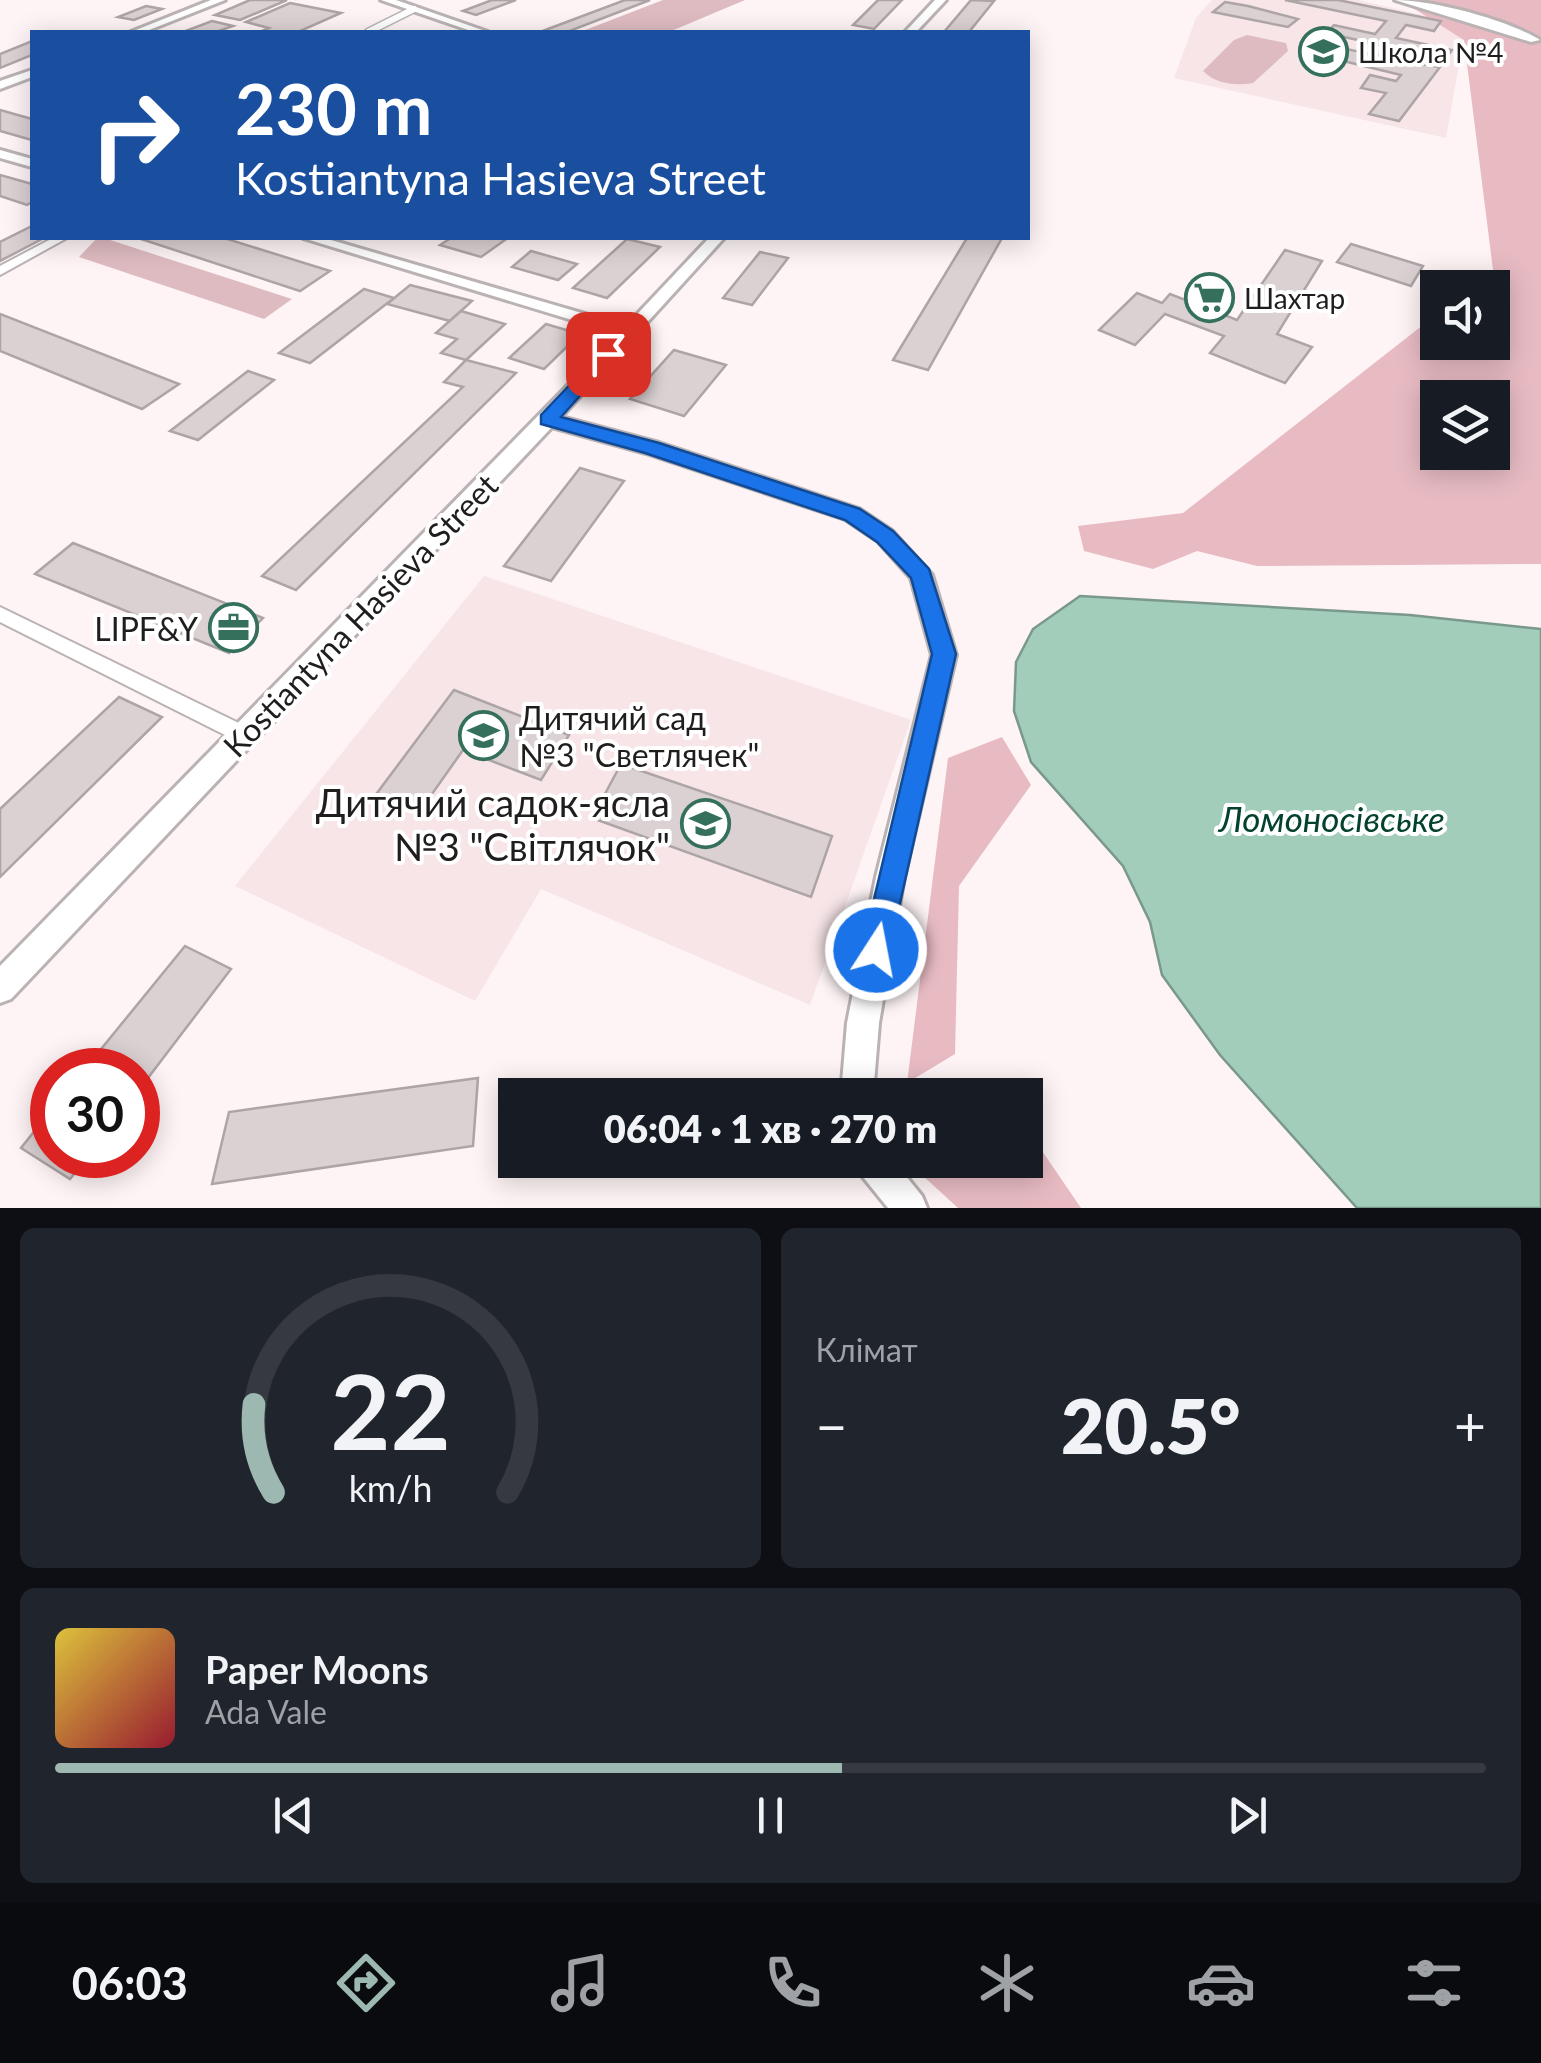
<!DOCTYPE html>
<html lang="uk">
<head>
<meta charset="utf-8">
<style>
  body { margin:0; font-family:Lato,sans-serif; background:#20242c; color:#f1f3f6; height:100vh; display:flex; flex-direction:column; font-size:38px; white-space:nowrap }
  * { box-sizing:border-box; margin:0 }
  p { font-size:32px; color:#9ea1a6 }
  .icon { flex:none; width:55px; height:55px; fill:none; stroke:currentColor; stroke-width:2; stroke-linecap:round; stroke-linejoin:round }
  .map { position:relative; height:1208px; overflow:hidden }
  .side { display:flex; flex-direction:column; gap:20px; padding:20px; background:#0d0f14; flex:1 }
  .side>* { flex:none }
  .hud { position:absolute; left:30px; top:30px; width:1000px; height:210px; border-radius:0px; box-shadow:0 5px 25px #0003; background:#1a4fa0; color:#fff; overflow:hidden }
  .buttons { position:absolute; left:1420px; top:270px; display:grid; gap:20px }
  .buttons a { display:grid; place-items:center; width:90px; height:90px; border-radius:0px; background:#171b24; box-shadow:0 5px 25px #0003; font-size:50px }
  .speed { position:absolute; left:30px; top:1048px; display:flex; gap:20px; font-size:50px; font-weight:700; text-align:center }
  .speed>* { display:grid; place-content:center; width:130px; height:130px; border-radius:50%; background:#171b24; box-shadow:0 5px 25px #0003; line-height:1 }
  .speed .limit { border:15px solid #d22; background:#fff; color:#111 }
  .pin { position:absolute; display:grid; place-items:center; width:85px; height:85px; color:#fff; margin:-42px; border-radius:20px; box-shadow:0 5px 15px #0006 }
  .me { position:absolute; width:110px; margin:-55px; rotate:11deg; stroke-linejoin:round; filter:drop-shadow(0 0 8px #0008) }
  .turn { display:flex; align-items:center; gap:35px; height:210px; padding:0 40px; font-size:45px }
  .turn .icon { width:130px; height:130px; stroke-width:2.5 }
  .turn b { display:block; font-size:70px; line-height:85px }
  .big { font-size:75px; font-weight:800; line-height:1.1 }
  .side .card { flex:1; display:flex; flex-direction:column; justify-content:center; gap:15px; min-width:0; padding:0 35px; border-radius:15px; background:#20242c }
  .side .dial { align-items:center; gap:0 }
  .dial svg { height:260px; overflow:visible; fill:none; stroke:#363941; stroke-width:7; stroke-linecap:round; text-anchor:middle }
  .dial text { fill:#f1f3f6; stroke:none }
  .song { display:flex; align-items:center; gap:30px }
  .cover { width:120px; height:120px; border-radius:15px; background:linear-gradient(135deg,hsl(50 70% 55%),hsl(350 70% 35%)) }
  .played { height:10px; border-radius:5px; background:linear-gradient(90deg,#9cb8b0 55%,#363941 55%) }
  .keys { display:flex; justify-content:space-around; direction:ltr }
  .heat { display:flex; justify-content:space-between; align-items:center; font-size:55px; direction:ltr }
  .side .tiles { flex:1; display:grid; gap:20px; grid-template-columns:1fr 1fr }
  .card:last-child { grid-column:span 2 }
  .trip { position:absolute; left:498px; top:1078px; width:545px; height:100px; border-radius:0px; background:#171b24; box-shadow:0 5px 25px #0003; font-weight:800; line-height:100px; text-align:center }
  .menu { display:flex; height:160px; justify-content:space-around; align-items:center; background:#090b0e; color:#9ea1a6 }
  .menu .icon { width:70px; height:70px }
  .menu .active { color:#9cb8b0 }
  .menu b { font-size:45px; color:#f1f3f6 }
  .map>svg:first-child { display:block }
  .built { fill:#f7e5e8 }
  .green { fill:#debbc1 }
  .forest { fill:#e8bbc3; fill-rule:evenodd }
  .water { fill:#a1cdba; stroke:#7a988b; stroke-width:2.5 }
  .building { fill:#dbd1d3; stroke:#ada4a6; stroke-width:2.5 }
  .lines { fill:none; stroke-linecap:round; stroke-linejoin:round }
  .service-casing { stroke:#bab2b3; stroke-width:9 }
  .pedestrian-casing { stroke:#bab2b3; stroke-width:4 }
  .minor-casing { stroke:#bab2b3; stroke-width:6 }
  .service { stroke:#fff; stroke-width:6 }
  .pedestrian { fill:#fff; fill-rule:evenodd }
  .minor { fill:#fff; fill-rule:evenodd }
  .route { fill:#1a73e8; stroke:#114b97; stroke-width:2.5 }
  .labels { text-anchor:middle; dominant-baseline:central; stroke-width:8; stroke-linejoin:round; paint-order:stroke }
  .far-poi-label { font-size:28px; fill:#201d1d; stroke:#fff; text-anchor:start }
  .street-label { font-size:32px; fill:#201d1d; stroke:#fff }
  .poi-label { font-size:32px; fill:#201d1d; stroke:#fff; text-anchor:end }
  .water-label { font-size:35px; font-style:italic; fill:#044230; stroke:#fff }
  .near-poi-label { font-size:38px; fill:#201d1d; stroke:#fff; text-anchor:end }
</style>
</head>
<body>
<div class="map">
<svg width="1541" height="1208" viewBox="0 0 1541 1208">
  <rect width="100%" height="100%" fill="#fef4f6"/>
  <g class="built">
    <path d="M1212 0H1358L1466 25 1446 138 1174 78 1196 18Z"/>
    <path d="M484 576 911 720 810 1005 541 889 475 1001 235 886Z"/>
  </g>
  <g class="green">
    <path d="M663 0H745L669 32H580Z"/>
    <path d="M1247 35 1286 43 1288 51 1253 83C1235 86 1216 84 1203 71L1234 40Z"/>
    <path d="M97 238H104L292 299 264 319 79 257Z"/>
  </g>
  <g class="forest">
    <path d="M1400 0H1541V564L1257 566 1197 551 1153 569 1084 551 1078 526 1183 513 1437 314 1438 342H1492V288L1471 287 1493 270 1464 40ZM1438 398H1492V452H1438Z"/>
    <path d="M1002 737 1031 785 959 886 955 1054 907 1083 948 758Z"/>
    <path d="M1025 1126 1081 1208H958L922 1175 935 1160H1025Z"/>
  </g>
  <path class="water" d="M1080 596 1410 615 1541 629V1208H1357L1220 1055 1162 975 1150 922 1123 866 1031 762 1014 711 1016 662 1033 629Z"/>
  <g class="building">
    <path d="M250 0H287L240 20 215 15Z"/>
    <path d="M492 0H516L476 15 463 11Z"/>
    <path d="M625 0H650L567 32H540Z"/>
    <path d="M878 0H902L874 29 853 25Z"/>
    <path d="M971 0 994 1 969 32H944Z"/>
    <path d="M1285 0H1338L1441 21 1434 31 1406 25 1396 38 1452 50 1445 59 1408 51 1400 61 1440 67 1399 121 1369 114 1386 93 1361 88 1370 75 1396 81 1401 75 1327 57 1338 47 1378 56 1385 46 1326 33 1334 25 1375 34 1386 21Z"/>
    <path d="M1225 2 1248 6 1298 19 1288 27 1213 12Z"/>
    <path d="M290 3 341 13 298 32H268L262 31 269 28 246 22Z"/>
    <path d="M146 6 162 9 134 20 118 17Z"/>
    <path d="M212 21 233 26 216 32H183Z"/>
    <path d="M32 41V55L0 68V54Z"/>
    <path d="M0 110 32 119V140L0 131Z"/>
    <path d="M0 175 32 184V202L27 205 0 196Z"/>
    <path d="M32 226V238H44L0 261V242Z"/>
    <path d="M138 238H224L330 271 300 291Z"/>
    <path d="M451 238H499L505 240 481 257 440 245Z"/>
    <path d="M967 238H1002L928 370 893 360Z"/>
    <path d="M627 239 660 247 607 298 573 288Z"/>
    <path d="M1351 244 1423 266 1411 286 1337 262Z"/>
    <path d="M1285 250 1322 261 1277 334 1312 347 1285 383 1210 353 1224 336 1165 314 1135 345 1099 330 1137 293 1162 303 1170 294 1237 320Z"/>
    <path d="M531 251 577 264 558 280 512 267Z"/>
    <path d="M760 252 788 258 752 305 723 298Z"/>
    <path d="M410 285 472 301 450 321 387 304Z"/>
    <path d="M364 289 394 298 310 363 279 353Z"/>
    <path d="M461 311 505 324 466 360 441 353 457 339 436 333Z"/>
    <path d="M0 314 179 384 142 409 0 351Z"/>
    <path d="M546 324 580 334 544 369 509 358Z"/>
    <path d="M674 350 726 365 684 416 630 399Z"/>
    <path d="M466 360 516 373 296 590 262 576 463 387 444 382Z"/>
    <path d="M248 371 274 380 198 440 170 431Z"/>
    <path d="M580 468 624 481 551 581 504 566Z"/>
    <path d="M73 543 263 618 229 653 35 574Z"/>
    <path d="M454 690 569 735 541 780 463 750 420 811 377 793Z"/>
    <path d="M119 697 162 717 0 877V809Z"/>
    <path d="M621 764 832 836 811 897 592 818Z"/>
    <path d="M185 946 231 969 138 1091V1070H84Z"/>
    <path d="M478 1078 473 1146 212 1184 229 1112Z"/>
    <path d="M52 1109V1155H89L70 1179 21 1148Z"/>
  </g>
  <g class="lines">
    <defs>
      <path id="service" d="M368 32 414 9"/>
      <g id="pedestrian">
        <path d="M53 238H67L0 275V266Z"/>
        <path d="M0 607 251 729 254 735 251 741 244 744 237 741 0 622Z"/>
      </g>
      <g id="minor">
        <path d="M211 0H225L144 32H131Z"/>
        <path d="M381 0H396L488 32H474Z"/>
        <path d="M935 0H946L916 32H905Z"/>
        <path d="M1395 0C1433 0 1508 20 1540 40L1531 42Z"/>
        <path d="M32 70V77L0 89V81Z"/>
        <path d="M0 150 32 159V167L0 158Z"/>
        <path d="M303 238H324L626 326 709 238H724L561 417 659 443 859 509 892 531 932 575 956 655 904 877 879 1023 873 1095H841L847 1023 876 877 932 655 911 578 878 541 845 519 646 453 552 427 11 999 0 1003V966L618 334Z"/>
        <path d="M854 1160H893L922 1196 927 1208H888L859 1172Z"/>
      </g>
    </defs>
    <use href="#service" class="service-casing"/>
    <use href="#pedestrian" class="pedestrian-casing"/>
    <use href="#minor" class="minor-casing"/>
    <use href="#service" class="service"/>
    <use href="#pedestrian" class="pedestrian"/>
    <use href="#minor" class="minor"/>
  </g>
  <path class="route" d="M608 349 617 354 614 358 561 417 659 443 860 509 893 531 929 569 956 654 887 961 876 965 866 961 862 950 932 654 911 578 877 542 845 520 645 453 541 424V415L602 351Z"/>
  <defs>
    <symbol id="school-ring" viewBox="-11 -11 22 22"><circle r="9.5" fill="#fff" stroke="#34705b" stroke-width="1.5"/><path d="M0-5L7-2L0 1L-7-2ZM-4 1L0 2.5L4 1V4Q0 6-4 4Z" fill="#34705b"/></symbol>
    <symbol id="supermarket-ring" viewBox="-11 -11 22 22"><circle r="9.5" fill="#fff" stroke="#34705b" stroke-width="1.5"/><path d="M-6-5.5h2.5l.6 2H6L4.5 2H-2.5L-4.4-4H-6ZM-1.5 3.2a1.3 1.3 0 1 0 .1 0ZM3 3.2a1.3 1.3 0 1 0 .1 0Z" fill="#34705b"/></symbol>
    <symbol id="office-ring" viewBox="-11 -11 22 22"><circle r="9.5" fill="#fff" stroke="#34705b" stroke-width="1.5"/><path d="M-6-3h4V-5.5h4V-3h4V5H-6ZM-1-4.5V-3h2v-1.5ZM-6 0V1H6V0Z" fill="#34705b"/></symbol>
  </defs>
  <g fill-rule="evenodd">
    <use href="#school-ring" x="1296" y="24" width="55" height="55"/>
    <use href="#supermarket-ring" x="1182" y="270" width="55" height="55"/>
    <use href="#office-ring" x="206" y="600" width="55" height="55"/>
    <use href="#school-ring" x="456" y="708" width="55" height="55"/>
    <use href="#school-ring" x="678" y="796" width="55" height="55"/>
  </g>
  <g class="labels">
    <g class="far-poi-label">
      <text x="1358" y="52">Школа №4</text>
      <text x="1244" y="298">Шахтар</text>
    </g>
    <g class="street-label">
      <text transform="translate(360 615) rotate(-46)">Kostiantyna Hasieva Street</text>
    </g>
    <g class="poi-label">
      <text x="198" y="628">LIPF&amp;Y</text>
      <text x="519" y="717" text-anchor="start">Дитячий сад<tspan x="519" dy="37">№3 "Светлячек"</tspan></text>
    </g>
    <g class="water-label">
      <text x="1332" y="818">Ломоносівське</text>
    </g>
    <g class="near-poi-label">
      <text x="670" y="802">Дитячий садок-ясла<tspan x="670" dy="44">№3 "Світлячок"</tspan></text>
    </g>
  </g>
</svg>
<div class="buttons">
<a><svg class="icon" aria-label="sound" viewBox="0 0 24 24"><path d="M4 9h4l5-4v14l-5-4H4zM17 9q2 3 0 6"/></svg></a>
<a><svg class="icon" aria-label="layers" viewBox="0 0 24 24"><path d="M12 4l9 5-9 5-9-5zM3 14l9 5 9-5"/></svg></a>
</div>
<div class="speed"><div class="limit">30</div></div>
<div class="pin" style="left:608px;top:354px;background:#d93025"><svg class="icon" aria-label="arrive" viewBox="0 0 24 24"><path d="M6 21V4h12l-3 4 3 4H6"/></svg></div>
<svg class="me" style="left:876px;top:950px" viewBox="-20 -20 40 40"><circle r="17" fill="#1a73e8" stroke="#fff" stroke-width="3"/><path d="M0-11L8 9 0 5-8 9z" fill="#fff"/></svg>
<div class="trip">06:04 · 1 хв · 270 m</div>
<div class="hud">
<div class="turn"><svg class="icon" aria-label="right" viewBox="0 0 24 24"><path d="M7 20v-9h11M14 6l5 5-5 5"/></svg><div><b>230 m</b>Kostiantyna Hasieva Street</div></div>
</div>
</div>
<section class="side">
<div class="tiles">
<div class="card dial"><svg viewBox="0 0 100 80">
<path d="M14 69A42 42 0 1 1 86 69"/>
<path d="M14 69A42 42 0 0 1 8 42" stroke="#9cb8b0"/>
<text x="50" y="56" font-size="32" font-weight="700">22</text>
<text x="50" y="72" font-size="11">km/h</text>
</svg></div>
<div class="card"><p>Клімат</p>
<div class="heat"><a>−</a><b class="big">20.5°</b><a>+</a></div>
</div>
<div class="card">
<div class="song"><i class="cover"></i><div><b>Paper Moons</b><p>Ada Vale</p></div></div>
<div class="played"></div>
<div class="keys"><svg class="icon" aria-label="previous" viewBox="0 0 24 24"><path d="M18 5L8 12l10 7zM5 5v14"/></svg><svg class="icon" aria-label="pause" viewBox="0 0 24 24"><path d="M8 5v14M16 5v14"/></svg><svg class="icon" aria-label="next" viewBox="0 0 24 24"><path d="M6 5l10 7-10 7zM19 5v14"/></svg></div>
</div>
</div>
</section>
<nav class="menu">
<b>06:03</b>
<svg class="icon active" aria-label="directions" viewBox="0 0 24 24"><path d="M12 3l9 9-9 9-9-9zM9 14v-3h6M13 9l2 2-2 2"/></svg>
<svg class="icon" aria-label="music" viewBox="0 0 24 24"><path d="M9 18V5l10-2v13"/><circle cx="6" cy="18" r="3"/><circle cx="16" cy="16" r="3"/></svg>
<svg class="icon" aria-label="phone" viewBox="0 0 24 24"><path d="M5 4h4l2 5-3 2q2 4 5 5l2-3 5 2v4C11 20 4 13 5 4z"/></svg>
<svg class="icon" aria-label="climate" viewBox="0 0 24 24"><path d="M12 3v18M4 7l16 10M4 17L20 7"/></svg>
<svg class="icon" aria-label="car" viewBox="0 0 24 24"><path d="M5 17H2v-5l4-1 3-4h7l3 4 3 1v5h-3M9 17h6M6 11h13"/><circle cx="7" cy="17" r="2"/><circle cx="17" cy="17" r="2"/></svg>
<svg class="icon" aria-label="filters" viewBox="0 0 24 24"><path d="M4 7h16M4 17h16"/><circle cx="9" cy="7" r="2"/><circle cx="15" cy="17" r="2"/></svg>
</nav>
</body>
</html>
